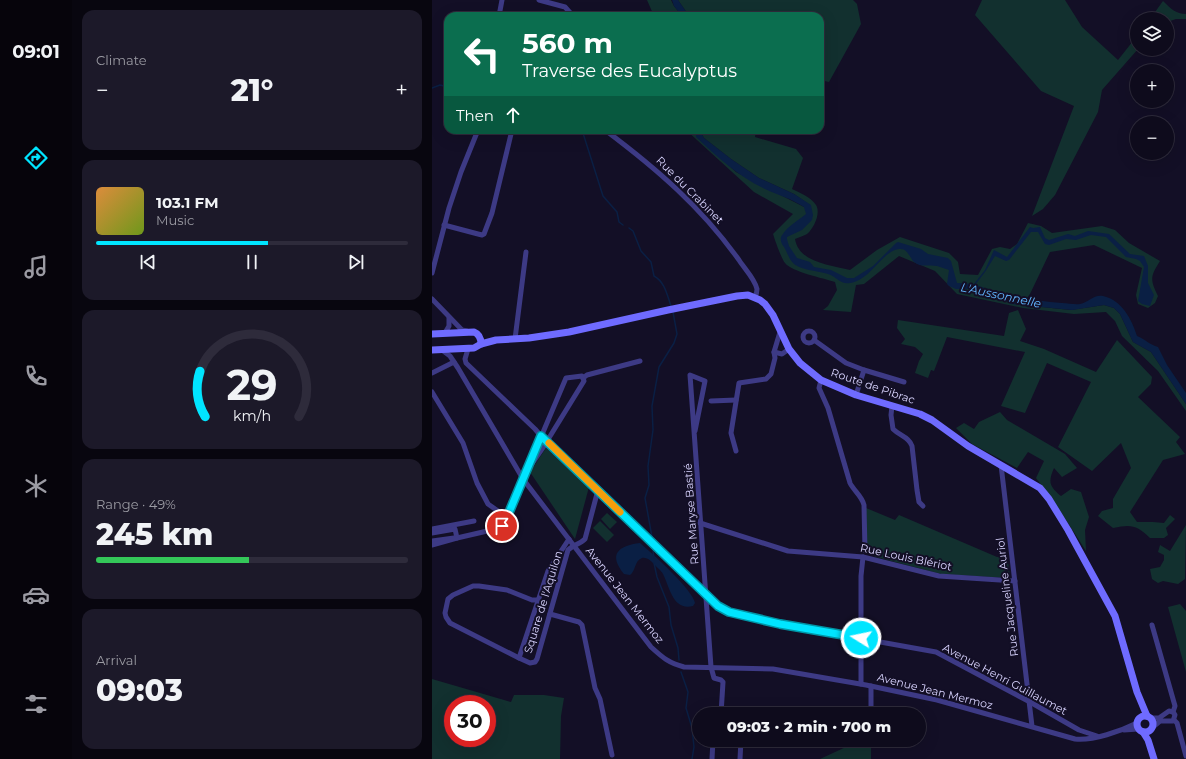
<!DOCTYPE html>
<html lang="en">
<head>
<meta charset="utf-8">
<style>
  body { margin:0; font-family:Montserrat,sans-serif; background:#1c1929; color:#f1f3f6; height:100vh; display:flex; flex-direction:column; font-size:15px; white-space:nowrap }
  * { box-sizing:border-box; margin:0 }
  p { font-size:13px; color:#9b9ba3 }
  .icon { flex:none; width:22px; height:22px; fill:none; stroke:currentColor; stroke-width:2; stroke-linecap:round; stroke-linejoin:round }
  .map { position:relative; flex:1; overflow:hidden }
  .panel { display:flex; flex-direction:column; gap:10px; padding:10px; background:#08060f; width:360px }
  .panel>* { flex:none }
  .guide { position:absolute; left:12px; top:12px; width:380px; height:122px; border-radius:12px; box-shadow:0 4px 16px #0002,0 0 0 1px #2e2b3b; background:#0b6e4f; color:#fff; overflow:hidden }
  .controls { position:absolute; left:698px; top:12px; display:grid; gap:8px }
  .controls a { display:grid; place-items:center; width:44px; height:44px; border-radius:50%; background:#0e0b1c; box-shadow:0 4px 16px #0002,0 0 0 1px #2e2b3b; font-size:20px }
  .speed { position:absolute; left:12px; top:695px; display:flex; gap:8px; font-size:20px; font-weight:700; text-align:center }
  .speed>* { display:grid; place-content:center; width:52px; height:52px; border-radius:50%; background:#0e0b1c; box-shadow:0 4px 16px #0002,0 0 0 1px #2e2b3b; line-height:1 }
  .speed .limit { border:6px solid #d22; background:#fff; color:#111 }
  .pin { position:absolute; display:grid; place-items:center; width:34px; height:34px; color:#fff; margin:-17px; border:2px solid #fff; border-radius:50%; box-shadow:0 1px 4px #0007 }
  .me { position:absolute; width:44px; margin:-22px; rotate:280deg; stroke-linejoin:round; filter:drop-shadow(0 0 3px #0008) }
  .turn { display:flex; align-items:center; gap:14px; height:84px; padding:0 12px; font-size:18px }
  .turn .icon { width:52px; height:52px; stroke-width:2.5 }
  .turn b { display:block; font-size:28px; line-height:34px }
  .then { display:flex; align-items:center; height:38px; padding:0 12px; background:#0003; gap:8px; font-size:15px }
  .big { font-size:30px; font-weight:800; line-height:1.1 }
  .panel .card { flex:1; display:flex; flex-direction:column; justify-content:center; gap:6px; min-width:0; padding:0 14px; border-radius:12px; background:#1c1929 }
  .panel .dial { align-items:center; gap:0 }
  .dial svg { height:104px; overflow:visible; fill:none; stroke:#2e2b3b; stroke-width:7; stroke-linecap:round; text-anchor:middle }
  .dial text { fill:#f1f3f6; stroke:none }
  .song { display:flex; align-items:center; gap:12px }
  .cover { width:48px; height:48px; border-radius:6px; background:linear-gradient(135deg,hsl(30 70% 55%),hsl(80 70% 35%)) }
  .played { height:4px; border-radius:2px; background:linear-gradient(90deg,#00e5ff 55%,#2e2b3b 55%) }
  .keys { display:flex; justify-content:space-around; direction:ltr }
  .heat { display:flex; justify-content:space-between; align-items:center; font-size:22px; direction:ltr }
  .charge { height:6px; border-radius:3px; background:linear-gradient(90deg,#34c759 49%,#2e2b3b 0) }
  .trip { position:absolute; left:260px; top:707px; width:234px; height:40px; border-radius:20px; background:#0e0b1c; box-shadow:0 4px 16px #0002,0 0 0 1px #2e2b3b; font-weight:800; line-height:40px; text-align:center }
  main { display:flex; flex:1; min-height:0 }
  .tabs { display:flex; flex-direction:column; width:72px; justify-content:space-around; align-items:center; background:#06040b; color:#9b9ba3 }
  .tabs .icon { width:28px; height:28px }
  .tabs .current { color:#00e5ff }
  .tabs b { font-size:18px; color:#f1f3f6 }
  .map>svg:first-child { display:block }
  .green { fill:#12302f; fill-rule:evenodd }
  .water { fill:#0a1f44 }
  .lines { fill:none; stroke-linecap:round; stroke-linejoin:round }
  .stream { stroke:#0a1f44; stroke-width:1.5 }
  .minor { stroke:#3d3a85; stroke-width:5 }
  .secondary { stroke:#6f6bff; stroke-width:7 }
  .route-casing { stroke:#0095a6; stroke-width:10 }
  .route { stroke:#00e5ff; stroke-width:7 }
  .slow { stroke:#f59e0b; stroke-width:7 }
  .labels { text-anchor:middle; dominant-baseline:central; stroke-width:4; stroke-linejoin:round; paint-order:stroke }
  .street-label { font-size:11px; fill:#d9d4ff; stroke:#130f26 }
  .water-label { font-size:12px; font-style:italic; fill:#62b6ff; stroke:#130f26 }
</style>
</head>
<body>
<main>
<nav class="tabs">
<b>09:01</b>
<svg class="icon current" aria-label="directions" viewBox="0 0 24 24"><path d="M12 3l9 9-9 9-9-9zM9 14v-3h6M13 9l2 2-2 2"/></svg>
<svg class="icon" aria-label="music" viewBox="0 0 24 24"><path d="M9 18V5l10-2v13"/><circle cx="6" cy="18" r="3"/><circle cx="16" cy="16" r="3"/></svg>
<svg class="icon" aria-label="phone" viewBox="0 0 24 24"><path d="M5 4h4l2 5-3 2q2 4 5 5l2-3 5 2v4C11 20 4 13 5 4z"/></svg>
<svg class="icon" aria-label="climate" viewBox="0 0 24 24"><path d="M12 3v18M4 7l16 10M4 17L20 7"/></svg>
<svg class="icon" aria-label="car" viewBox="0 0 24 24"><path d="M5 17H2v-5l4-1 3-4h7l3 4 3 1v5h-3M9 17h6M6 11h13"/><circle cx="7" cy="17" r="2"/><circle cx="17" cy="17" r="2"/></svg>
<svg class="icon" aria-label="filters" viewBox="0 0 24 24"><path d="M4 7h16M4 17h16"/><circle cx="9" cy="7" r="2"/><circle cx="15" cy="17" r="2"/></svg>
</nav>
<section class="panel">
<div class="card"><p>Climate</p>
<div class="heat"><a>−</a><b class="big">21°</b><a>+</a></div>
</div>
<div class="card">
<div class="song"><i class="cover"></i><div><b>103.1 FM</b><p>Music</p></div></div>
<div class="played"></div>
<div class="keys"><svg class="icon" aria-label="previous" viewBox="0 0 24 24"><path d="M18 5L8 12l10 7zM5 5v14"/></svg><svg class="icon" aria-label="pause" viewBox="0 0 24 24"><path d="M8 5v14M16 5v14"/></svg><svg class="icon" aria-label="next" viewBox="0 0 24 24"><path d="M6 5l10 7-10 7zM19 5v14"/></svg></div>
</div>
<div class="card dial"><svg viewBox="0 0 100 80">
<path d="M14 69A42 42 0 1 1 86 69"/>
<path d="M14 69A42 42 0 0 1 10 34" stroke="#00e5ff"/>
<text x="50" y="56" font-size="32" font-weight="700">29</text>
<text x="50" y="72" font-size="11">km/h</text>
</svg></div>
<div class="card"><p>Range · 49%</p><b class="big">245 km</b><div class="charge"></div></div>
<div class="card"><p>Arrival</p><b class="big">09:03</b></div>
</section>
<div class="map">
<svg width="754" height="759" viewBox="0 0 754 759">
  <rect width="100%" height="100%" fill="#130f26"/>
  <g class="green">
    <path d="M215 0H239L242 6 250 16H222Z"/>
    <path d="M246 0H421L425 4 429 24 397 82 388 80V16H257Z"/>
    <path d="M550 0H633L650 27 686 60 705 36V49H706L670 90 666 112 623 195 611 209 600 216 642 106 609 91 543 15Z"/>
    <path d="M731 1C738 8 744 14 754 14V19H744L735 22V19H718Z"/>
    <path d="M254 130H264L263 134 304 172 372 207 378 205 362 194 327 178 299 159 272 138 269 133V130H324L323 137 364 149 371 158 360 189C368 193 379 197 384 205 389 213 382 228 375 234 372 236 367 237 363 239 367 263 399 265 418 270L445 250 468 237 517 253 526 262 528 274 546 275 560 249 568 247 578 249 585 244 596 223 609 226 620 233 670 226 683 230 697 243 728 261C718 277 718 279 726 296L723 303 716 308 706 304 704 295 710 268 662 245 618 252 598 294 590 305 639 310 672 305 682 308 688 314 701 342 719 352 754 404V411L726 371 690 336 683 321 674 312 642 314 591 308 525 294 503 271 467 256 432 284 424 285 419 312 391 310 396 306 405 290 403 282C391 278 360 272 353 263 349 258 343 240 341 234L361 214 322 192Z"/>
    <path d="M586 310 594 329 588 341 612 349 664 372 685 340 720 377 719 384 706 397 748 437 744 442 753 454 731 460 698 512 705 522H721L732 523 738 515 743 519 734 528 736 535 732 538H718C705 525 699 524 681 528L666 516 670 511 681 508V499L699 468 689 443 660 471 626 447 659 382 615 363 593 413 569 406 593 352 515 337 502 371 499 370 496 378 483 373 487 361 491 354 483 347 469 344 473 339 465 328 466 320 572 336 577 313Z"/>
    <path d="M568 412 575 420 633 454 645 468 630 477 622 468C616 482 617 486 629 496L639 489 649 492 657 517 653 530 654 551 625 506 604 478 612 461 596 452 585 468 540 444 524 428 532 423 542 429 547 422Z"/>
    <path d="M114 448 157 487 143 539 98 472Z"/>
    <path d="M434 508 463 520 467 515 565 557 575 556 578 576 576 578 509 574 444 557 435 552Z"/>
    <path d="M175 513 185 522 178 529 169 519Z"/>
    <path d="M168 521 182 535 175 542 161 528Z"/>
    <path d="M754 525 753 579 746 584 731 581 726 583 720 579 718 569 728 567 732 560V555L726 552 728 545 738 551Z"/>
    <path d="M748 604 754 611V672L736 607Z"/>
    <path d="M0 679 79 702 82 695H112L132 698 129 716 128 759H0ZM21 704H55V738H21Z"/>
    <path d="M416 740H439V759H388L416 746Z"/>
  </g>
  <g class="water">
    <path d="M240 0H246L257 16H250L242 6Z"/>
    <path d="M264 130H269V133L272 138 299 159 327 178 362 194 379 205 381 215 380 220 370 230 355 237V239L357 246 365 258 378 262 382 267 399 270 415 278H422L441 266 464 243 466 242 489 249 496 254 516 258 519 261 525 283 542 284 553 270 562 250 575 257 598 227 601 228 608 227 613 238 617 240 636 234 643 236 656 231 677 234 698 254 712 256 716 266V283L722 295 718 306 710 304 706 301 712 267 708 261 704 259 694 257 674 237 659 235 644 240 634 239 617 245 613 244 606 232H599L577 260 574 261 563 256 553 272 543 285C572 294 600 301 630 303 636 303 643 305 648 304 657 302 662 294 671 296 690 300 700 320 705 336 713 339 718 345 726 347L735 365 754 393V404L719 352 701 342 688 314 682 308 672 305 640 310 579 304 565 296 545 290 538 289H524L517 286 515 284 517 270C513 269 509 267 505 266 497 264 489 268 482 262 477 257 476 248 467 249 450 251 439 280 418 283 408 285 404 276 396 274 387 271 367 270 361 263 357 259 355 252 352 247 349 243 347 238 351 234 356 226 367 220 374 214L372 207C360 199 346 195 333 189 306 176 285 157 264 137Z"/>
    <path d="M208 543C220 553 261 590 263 603L261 606C241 611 238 588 231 574 229 570 224 567 221 563 218 560 214 557 210 558 202 561 204 571 198 575L192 574C176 554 186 546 208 543Z"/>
  </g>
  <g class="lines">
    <g class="stream">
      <path d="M0 88 8 85 16 87"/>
      <path d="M150 130 171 196 185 212 187 222 191 225"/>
      <path d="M197 228 201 231 209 251 219 262 222 276C233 282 235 295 239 306"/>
      <path d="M220 537 213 498 217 485 216 466 221 430 220 406 227 367 242 343 245 334 241 312"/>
      <path d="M221 551 222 558"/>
      <path d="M222 563 225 577 237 607 239 625 246 648 247 660"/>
      <path d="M249 672 256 692 254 708 260 728 262 747 260 759"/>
    </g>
    <g class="minor">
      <path d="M107 0 133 7 141 16"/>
      <path d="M141 15 149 14 158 16"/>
      <path d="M67 16 70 0"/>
      <path d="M173 130C225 169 269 207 307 260 312 268 323 279 325 289 325 292 324 295 323 297"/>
      <path d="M12 225 46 234 50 235 52 234 60 213 80 130"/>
      <path d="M0 273 17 208 29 172 46 130"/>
      <path d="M0 299 30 330 35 331"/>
      <circle cx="377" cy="337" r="6"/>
      <path d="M13 333 17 326V318"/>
      <path d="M83 339 94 252"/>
      <path d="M382 340 414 363 432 370"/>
      <path d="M36 349 33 359 34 363 103 429 109 436 287 606 297 612 348 624 504 652 598 702 647 730 665 736"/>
      <path d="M10 350 18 356 26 368 91 479 219 647C231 658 237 663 252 667L341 669 434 685 505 700 643 739C661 741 689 731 705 723"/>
      <path d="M342 352 350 354 357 349"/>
      <path d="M0 373 22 362"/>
      <path d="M151 378 155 375 208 361"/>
      <path d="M389 380 387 388 396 408 418 483C422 491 430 496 432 505L433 551"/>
      <path d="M0 392 31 443 45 483 56 504 66 511 76 515"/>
      <path d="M424 395 432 370 472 382"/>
      <path d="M279 401 304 400"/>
      <path d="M460 406 459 415 461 429C468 436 477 437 480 446L485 490 487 502 491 506"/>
      <path d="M263 431 273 381 258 375 279 667 282 678 289 680 291 682 289 714"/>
      <path d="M304 451 299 433 307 383 334 379 339 374 343 358 342 352 348 332"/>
      <path d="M569 465 600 726"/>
      <path d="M268 523 356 551 431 557 507 576 583 581"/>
      <path d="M0 529 42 521"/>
      <path d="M0 533 23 529 25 538"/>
      <path d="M137 539 116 571 87 658 98 663 103 662 105 659 136 550C141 545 148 544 153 539L166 490"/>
      <path d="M0 541 22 538"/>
      <path d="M0 545 25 538 64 529 70 526 73 522 134 378 150 376 152 381 112 446 95 471"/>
      <path d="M118 614 147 622 150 625 163 688 168 699 180 755"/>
      <path d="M720 625 743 706 741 712"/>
      <path d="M87 658 18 623 14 617 13 613 16 599 21 595 41 586H47L75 590 100 600H106"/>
      <path d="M429 684V576L431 557"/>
      <path d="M439 714V686"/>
      <path d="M719 718H727L737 711 741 712 743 715 741 721H728L721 727"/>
      <path d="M742 720 745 723 754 756"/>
      <path d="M692 730 706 729"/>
      <path d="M280 759 281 740"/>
      <path d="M308 759 309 740"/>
    </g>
    <g class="secondary">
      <path d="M0 334 42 332C47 334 49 338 49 344"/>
      <path d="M0 350 42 348 49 344 64 340 97 338 137 332 236 310 305 296 316 295 328 300 333 304 341 315 357 349 368 363 389 380 424 395 488 414 500 420 536 446 608 488 617 499 636 530 683 616 705 692 715 716"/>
      <circle cx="713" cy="724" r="8"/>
      <path d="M711 732 716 740 722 759"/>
    </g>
  </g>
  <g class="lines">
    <defs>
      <path id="route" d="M70 526 73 522 109 436 286 606 297 612 348 624 429 638"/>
    </defs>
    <use href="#route" class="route-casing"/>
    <use href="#route" class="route"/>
    <path class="slow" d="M117 443 188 512"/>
  </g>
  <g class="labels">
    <g class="street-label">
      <text transform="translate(258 190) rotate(45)">Rue du Crabinet</text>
      <text transform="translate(441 386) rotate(19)">Route de Pibrac</text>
      <text transform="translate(259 514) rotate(-94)">Rue Maryse Bastié</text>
      <text transform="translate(474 557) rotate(12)">Rue Louis Blériot</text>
      <text transform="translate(193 595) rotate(52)">Avenue Jean Mermoz</text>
      <text transform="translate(575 597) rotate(-97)">Rue Jacqueline Auriol</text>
      <text transform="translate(111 602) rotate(-73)">Square de l'Aquilon</text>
      <text transform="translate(573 679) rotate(28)">Avenue Henri Guillaumet</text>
      <text transform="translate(503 691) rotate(14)">Avenue Jean Mermoz</text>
    </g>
    <g class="water-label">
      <text transform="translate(569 295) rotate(12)">L'Aussonnelle</text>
    </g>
  </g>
</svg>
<div class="controls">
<a><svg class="icon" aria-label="layers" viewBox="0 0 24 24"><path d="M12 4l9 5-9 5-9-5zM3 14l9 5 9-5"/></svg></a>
<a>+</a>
<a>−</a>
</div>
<div class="speed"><div class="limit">30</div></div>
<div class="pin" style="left:70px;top:526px;background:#d93025"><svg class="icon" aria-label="arrive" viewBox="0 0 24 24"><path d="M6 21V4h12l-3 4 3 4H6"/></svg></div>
<svg class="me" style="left:429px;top:638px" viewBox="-20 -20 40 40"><circle r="17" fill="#00e5ff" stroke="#fff" stroke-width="3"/><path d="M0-11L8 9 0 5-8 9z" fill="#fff"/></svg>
<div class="trip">09:03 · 2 min · 700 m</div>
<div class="guide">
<div class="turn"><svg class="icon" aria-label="left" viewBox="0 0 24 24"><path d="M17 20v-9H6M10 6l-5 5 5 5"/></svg><div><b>560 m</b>Traverse des Eucalyptus</div></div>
<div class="then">Then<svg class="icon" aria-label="ahead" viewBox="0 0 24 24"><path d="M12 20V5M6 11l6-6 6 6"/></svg></div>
</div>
</div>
</main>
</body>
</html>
